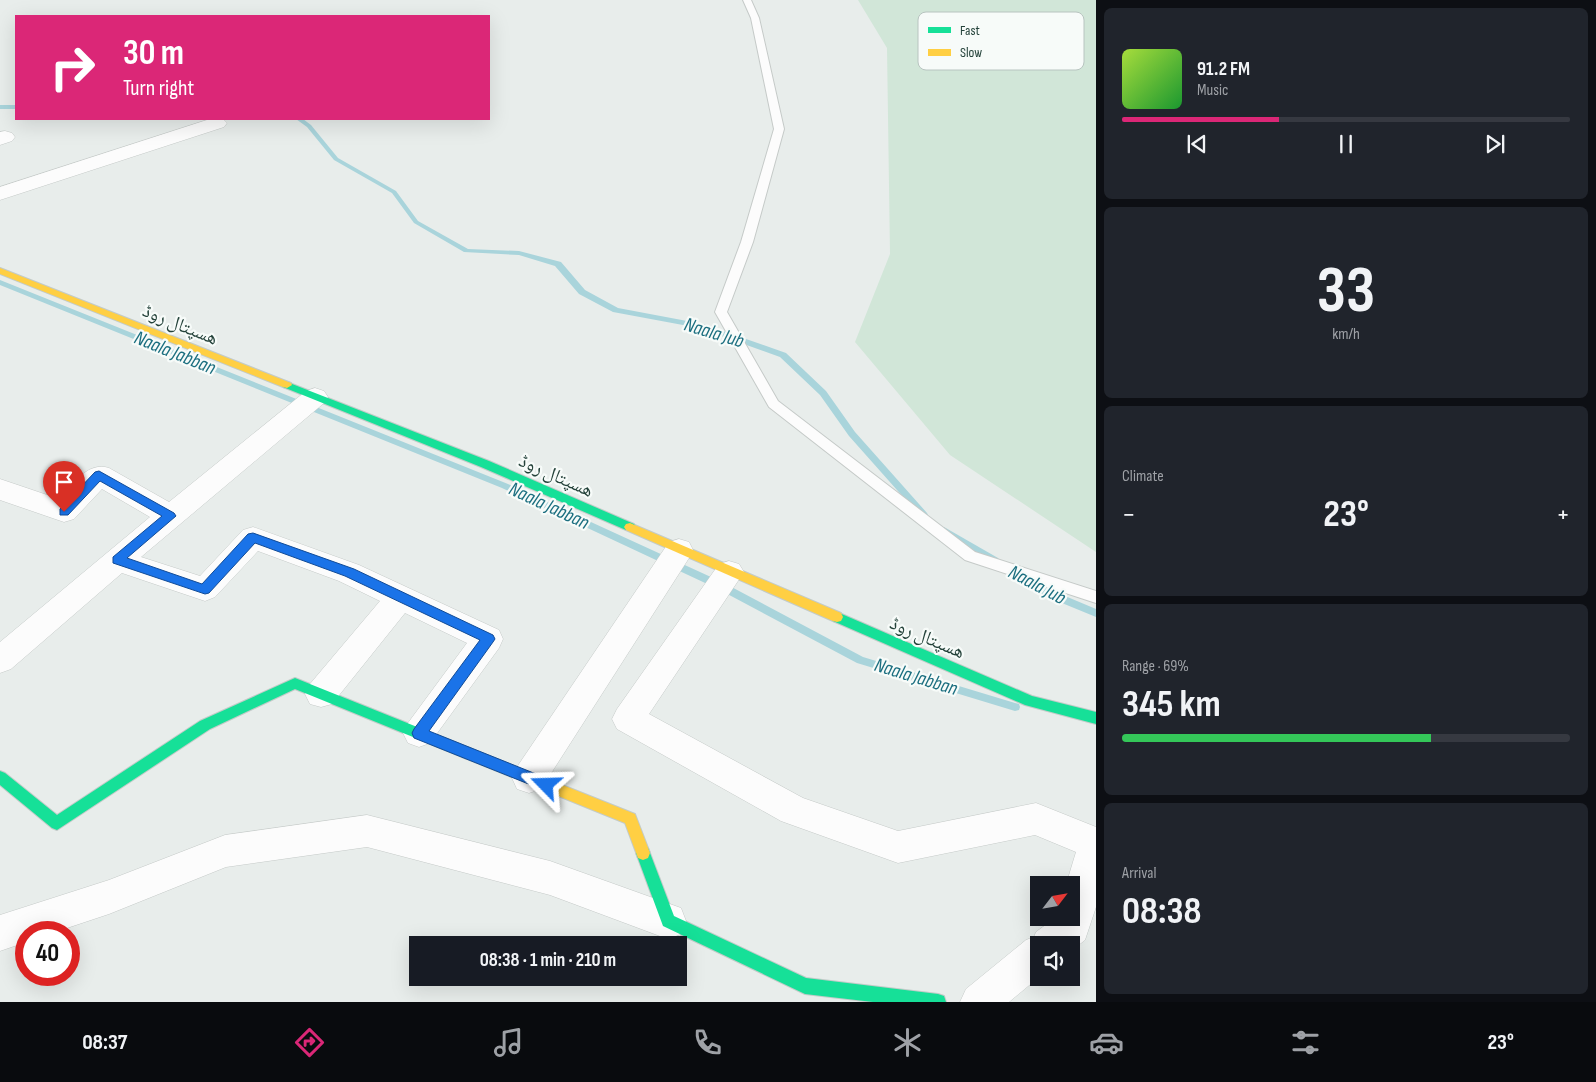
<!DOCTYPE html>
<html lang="en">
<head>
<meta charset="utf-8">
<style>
  body { margin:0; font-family:"Sofia Sans Condensed","Noto Naskh Arabic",sans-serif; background:#20242c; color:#f1f3f6; height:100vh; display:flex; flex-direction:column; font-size:19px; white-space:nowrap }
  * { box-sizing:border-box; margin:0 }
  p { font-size:16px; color:#9ea1a6 }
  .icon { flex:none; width:28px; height:28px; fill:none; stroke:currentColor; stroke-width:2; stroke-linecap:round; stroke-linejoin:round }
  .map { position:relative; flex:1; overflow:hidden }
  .details { display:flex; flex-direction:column; gap:8px; padding:8px; background:#0d0f14; width:500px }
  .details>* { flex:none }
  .banner { position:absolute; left:15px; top:15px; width:475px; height:105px; border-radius:0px; box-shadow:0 5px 20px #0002; background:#db2777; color:#fff; overflow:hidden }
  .needle { width:32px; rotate:59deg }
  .fabs { position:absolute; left:1030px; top:876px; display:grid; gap:10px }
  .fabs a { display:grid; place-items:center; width:50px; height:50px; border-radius:0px; background:#171b24; box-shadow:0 5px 20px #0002; font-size:25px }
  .speed { position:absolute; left:15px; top:921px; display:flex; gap:10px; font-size:25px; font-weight:700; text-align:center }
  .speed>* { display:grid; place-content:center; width:65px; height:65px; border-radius:50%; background:#171b24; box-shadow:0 5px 20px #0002; line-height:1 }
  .speed .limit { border:8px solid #d22; background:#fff; color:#111 }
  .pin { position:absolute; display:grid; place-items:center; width:42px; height:42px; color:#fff; margin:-51px -21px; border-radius:50% 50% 50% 0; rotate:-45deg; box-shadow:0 0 5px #0007 }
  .pin .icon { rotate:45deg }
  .me { position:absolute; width:55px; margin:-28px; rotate:292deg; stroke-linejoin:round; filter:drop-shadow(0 0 4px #0008) }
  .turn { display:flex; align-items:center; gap:18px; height:105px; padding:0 25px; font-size:22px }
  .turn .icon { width:65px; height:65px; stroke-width:2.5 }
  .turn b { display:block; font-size:35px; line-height:42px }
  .big { font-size:38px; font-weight:700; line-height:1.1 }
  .details .widget { flex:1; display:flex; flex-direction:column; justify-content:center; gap:8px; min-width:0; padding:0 18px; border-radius:8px; background:#20242c }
  .details .dial { align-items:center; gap:0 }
  .dial b { font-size:65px; line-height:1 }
  .song { display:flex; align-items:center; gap:15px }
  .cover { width:60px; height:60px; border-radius:8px; background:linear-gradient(135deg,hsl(80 70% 55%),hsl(130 70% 35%)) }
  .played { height:5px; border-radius:2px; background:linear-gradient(90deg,#db2777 35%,#363941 35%) }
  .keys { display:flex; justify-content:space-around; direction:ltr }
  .heat { display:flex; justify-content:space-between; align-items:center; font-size:28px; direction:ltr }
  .charge { height:8px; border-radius:4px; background:linear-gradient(90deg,#34c759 69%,#363941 0) }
  .trip { position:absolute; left:409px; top:936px; width:278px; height:50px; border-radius:0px; background:#171b24; box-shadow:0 5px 20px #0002; font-weight:700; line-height:50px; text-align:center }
  .dock { display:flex; height:80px; justify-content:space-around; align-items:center; background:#090b0e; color:#9ea1a6 }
  .dock .icon { width:35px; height:35px }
  .dock .active { color:#db2777 }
  .dock b { font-size:22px; color:#f1f3f6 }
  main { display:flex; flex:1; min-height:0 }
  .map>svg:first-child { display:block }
  .green { fill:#d1e6d8 }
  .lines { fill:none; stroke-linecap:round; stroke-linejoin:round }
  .stream { fill:#a9d4db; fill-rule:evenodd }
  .lane-casing { stroke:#c5cac8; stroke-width:2 }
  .street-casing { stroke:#c5cac8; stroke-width:1 }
  .fast-casing { stroke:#c3cbc8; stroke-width:2 }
  .slow-casing { stroke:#c3cbc8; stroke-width:2 }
  .lane { fill:#fcfcfc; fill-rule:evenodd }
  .street { fill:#fcfcfc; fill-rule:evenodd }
  .fast { fill:#16e098; fill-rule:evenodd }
  .slow { fill:#ffcf43; fill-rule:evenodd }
  .route { fill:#1a73e8; stroke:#114b97 }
  .labels { text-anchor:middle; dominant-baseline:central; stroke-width:4.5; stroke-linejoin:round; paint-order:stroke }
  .street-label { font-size:19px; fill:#24423a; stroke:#f7fbf9 }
  .water-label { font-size:20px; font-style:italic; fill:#1c6f80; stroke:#f7fbf9 }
  .key { fill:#f7fbf9; stroke:#b8c4c0; stroke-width:1 }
  .key-label { font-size:14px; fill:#24423a }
</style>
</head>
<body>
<main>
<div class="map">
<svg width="1096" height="1002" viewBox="0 0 1096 1002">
  <rect width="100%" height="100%" fill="#e8edeb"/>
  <path class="green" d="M858 0H1096V552L950 455 855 342 890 254 887 48Z"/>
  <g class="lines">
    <g class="stream">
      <rect x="0" y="105" width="16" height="4"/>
      <path d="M296 119H303L311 125 338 158 396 191 418 221 468 249 519 251 561 262 585 290 618 308 703 324 786 353 826 391 855 432 927 513 928 515 927 517H921L849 436 820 395 780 357 699 328 613 312 579 294 555 266 519 255 464 252 414 223 392 193 334 160 307 127Z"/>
      <path d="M0 280 508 484 724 583 863 657 1015 703 1019 704 1020 707 1019 710 1015 711 857 663 718 589 502 488 0 285Z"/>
      <path d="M944 527 998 558 1000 561 998 564H992L941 532 940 530 941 528Z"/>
      <path d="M1014 570 1046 588 1096 609V617L1040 594 1011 577 1009 574 1011 571Z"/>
    </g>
    <defs>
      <path id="lane" d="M743 0H751L759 18 784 129 753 242 727 312 778 401 975 552 1096 591V603L965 560 769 407 715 312 741 242 774 129 751 18Z"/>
      <g id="street">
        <path d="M210 119H223L227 123 224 127 0 200V187Z"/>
        <path d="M5 131 12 133 15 137 12 141 0 145V132Z"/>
        <path d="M315 388 324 391 328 397 324 403 141 557 200 576 243 530 253 527 359 565 499 630 503 639 499 648 430 743 419 747 408 743 403 733 408 723 467 643 405 613 332 704 321 707 310 704 305 694 310 684 380 601 339 581 258 551 215 597 205 601 122 573 11 669 0 673V642L150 517 102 489 74 519 64 522 0 500V479L59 499C73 485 87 461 109 468L169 502 306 391Z"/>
        <path d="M679 539 689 542 693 550 689 558 541 789 529 793 517 789 512 778 517 767 669 542Z"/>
        <path d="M729 561 739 564 744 572 649 714 803 798 898 831 1036 803 1096 827V907L1085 940 1071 951V945H1039V977L1009 1002H960L966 989 1026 940 1034 937 1036 932 1055 918H1071V885H1066L1076 852 1035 835 898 863 781 821 617 729 612 719 617 709 719 564Z"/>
        <path d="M367 815 550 861 681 908 686 921 681 934 668 939 550 895 367 847 226 867 109 914 55 932H26V942L0 951V915L109 880 225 835Z"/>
      </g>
      <g id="fast">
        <path d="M287 382 489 461 634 524 636 527 634 530H626L481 467 283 387 282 385 283 383Z"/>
        <path d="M837 612 1032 696 1096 712V724L1025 705 833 621 831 617 833 613Z"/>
        <path d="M295 678 472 749 474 753 472 757 467 759 295 689 210 729 57 830 52 828 0 785V771L5 773 57 815 200 721Z"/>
        <path d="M643 846 648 848 650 853 674 916 806 978 938 994 944 996 946 1002H873L805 994 663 926 636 853 638 848Z"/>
      </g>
      <g id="slow">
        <path d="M0 268 291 383 292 385 287 388 283 387 0 274Z"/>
        <path d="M630 523 841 613 843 617 841 621 837 622 833 621 626 530 624 527 626 524Z"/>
        <path d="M467 747 635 814 650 853 648 858 643 860 638 858 625 823 462 757 460 753 462 749Z"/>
      </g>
    </defs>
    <use href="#lane" class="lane-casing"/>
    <use href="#street" class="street-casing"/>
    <use href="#fast" class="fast-casing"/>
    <use href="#slow" class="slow-casing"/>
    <use href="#lane" class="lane"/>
    <use href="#street" class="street"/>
    <use href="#fast" class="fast"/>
    <use href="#slow" class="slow"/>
  </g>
  <path class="route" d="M99 471 174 513 176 516 127 558 202 584 248 534 253 533 354 569 493 635 495 639 493 642 429 731 551 780 553 785 551 789 546 791 541 789 414 738 412 733 414 729 480 640 345 576 255 543 209 593 205 594 113 563V557L162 516 100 481 68 515H60V509L95 472Z"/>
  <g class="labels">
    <g class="street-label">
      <text transform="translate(180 325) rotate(22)">ھسپتال روڈ</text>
      <text transform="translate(556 476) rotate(24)">ھسپتال روڈ</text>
      <text transform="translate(927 638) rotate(23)">ھسپتال روڈ</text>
    </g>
    <g class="water-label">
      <text transform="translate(714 333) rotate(17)">Naala Jub</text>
      <text transform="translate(175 353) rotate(22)">Naala Jabban</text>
      <text transform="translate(549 506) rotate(25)">Naala Jabban</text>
      <text transform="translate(1037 585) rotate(28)">Naala Jub</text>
      <text transform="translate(916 677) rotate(17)">Naala Jabban</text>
    </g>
  </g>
  <rect x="918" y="12" width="166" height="58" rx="8" class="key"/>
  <rect x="928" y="27" width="23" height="6" fill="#16e098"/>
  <rect x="928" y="49" width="23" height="7" fill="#ffcf43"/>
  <g class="key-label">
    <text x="960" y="35">Fast</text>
    <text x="960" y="57">Slow</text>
  </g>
</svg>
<div class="fabs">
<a><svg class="needle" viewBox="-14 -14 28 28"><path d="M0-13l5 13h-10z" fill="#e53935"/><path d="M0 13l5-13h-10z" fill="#9ea1a6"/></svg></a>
<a><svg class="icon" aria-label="sound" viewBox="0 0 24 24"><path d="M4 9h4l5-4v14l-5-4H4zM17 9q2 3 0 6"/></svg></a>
</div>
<div class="speed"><div class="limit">40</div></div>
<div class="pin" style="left:64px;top:512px;background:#d93025"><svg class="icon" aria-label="arrive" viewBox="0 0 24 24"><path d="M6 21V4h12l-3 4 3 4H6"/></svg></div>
<svg class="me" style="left:546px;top:785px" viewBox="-20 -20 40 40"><path d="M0-17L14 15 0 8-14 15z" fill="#1a73e8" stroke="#fff" stroke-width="4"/></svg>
<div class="trip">08:38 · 1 min · 210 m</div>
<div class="banner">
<div class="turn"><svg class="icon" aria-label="right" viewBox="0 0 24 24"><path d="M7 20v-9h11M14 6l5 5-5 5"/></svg><div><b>30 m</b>Turn right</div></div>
</div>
</div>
<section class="details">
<div class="widget">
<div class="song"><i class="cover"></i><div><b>91.2 FM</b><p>Music</p></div></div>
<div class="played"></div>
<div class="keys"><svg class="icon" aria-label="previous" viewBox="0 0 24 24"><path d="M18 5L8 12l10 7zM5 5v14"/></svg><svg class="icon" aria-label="pause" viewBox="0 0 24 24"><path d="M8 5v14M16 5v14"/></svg><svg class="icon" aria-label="next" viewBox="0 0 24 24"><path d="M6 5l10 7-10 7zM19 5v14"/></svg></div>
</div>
<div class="widget dial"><b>33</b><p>km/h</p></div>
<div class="widget"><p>Climate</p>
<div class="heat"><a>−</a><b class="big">23°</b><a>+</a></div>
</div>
<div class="widget"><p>Range · 69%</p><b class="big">345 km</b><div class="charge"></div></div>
<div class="widget"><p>Arrival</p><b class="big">08:38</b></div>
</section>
</main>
<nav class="dock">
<b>08:37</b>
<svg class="icon active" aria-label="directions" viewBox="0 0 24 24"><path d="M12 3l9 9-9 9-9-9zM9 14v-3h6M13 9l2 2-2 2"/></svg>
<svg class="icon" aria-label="music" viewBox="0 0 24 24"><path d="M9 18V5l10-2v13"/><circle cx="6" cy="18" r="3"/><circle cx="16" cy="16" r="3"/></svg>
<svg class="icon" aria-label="phone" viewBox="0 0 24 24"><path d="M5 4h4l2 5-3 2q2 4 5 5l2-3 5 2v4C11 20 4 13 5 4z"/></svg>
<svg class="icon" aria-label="climate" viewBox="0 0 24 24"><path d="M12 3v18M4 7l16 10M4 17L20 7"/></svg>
<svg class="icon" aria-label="car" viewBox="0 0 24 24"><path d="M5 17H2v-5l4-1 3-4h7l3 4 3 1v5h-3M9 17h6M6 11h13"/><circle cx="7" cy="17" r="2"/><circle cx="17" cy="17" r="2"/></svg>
<svg class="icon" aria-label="filters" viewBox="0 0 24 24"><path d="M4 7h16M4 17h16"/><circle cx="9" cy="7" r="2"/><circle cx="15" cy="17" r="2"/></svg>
<b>23°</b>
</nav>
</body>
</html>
